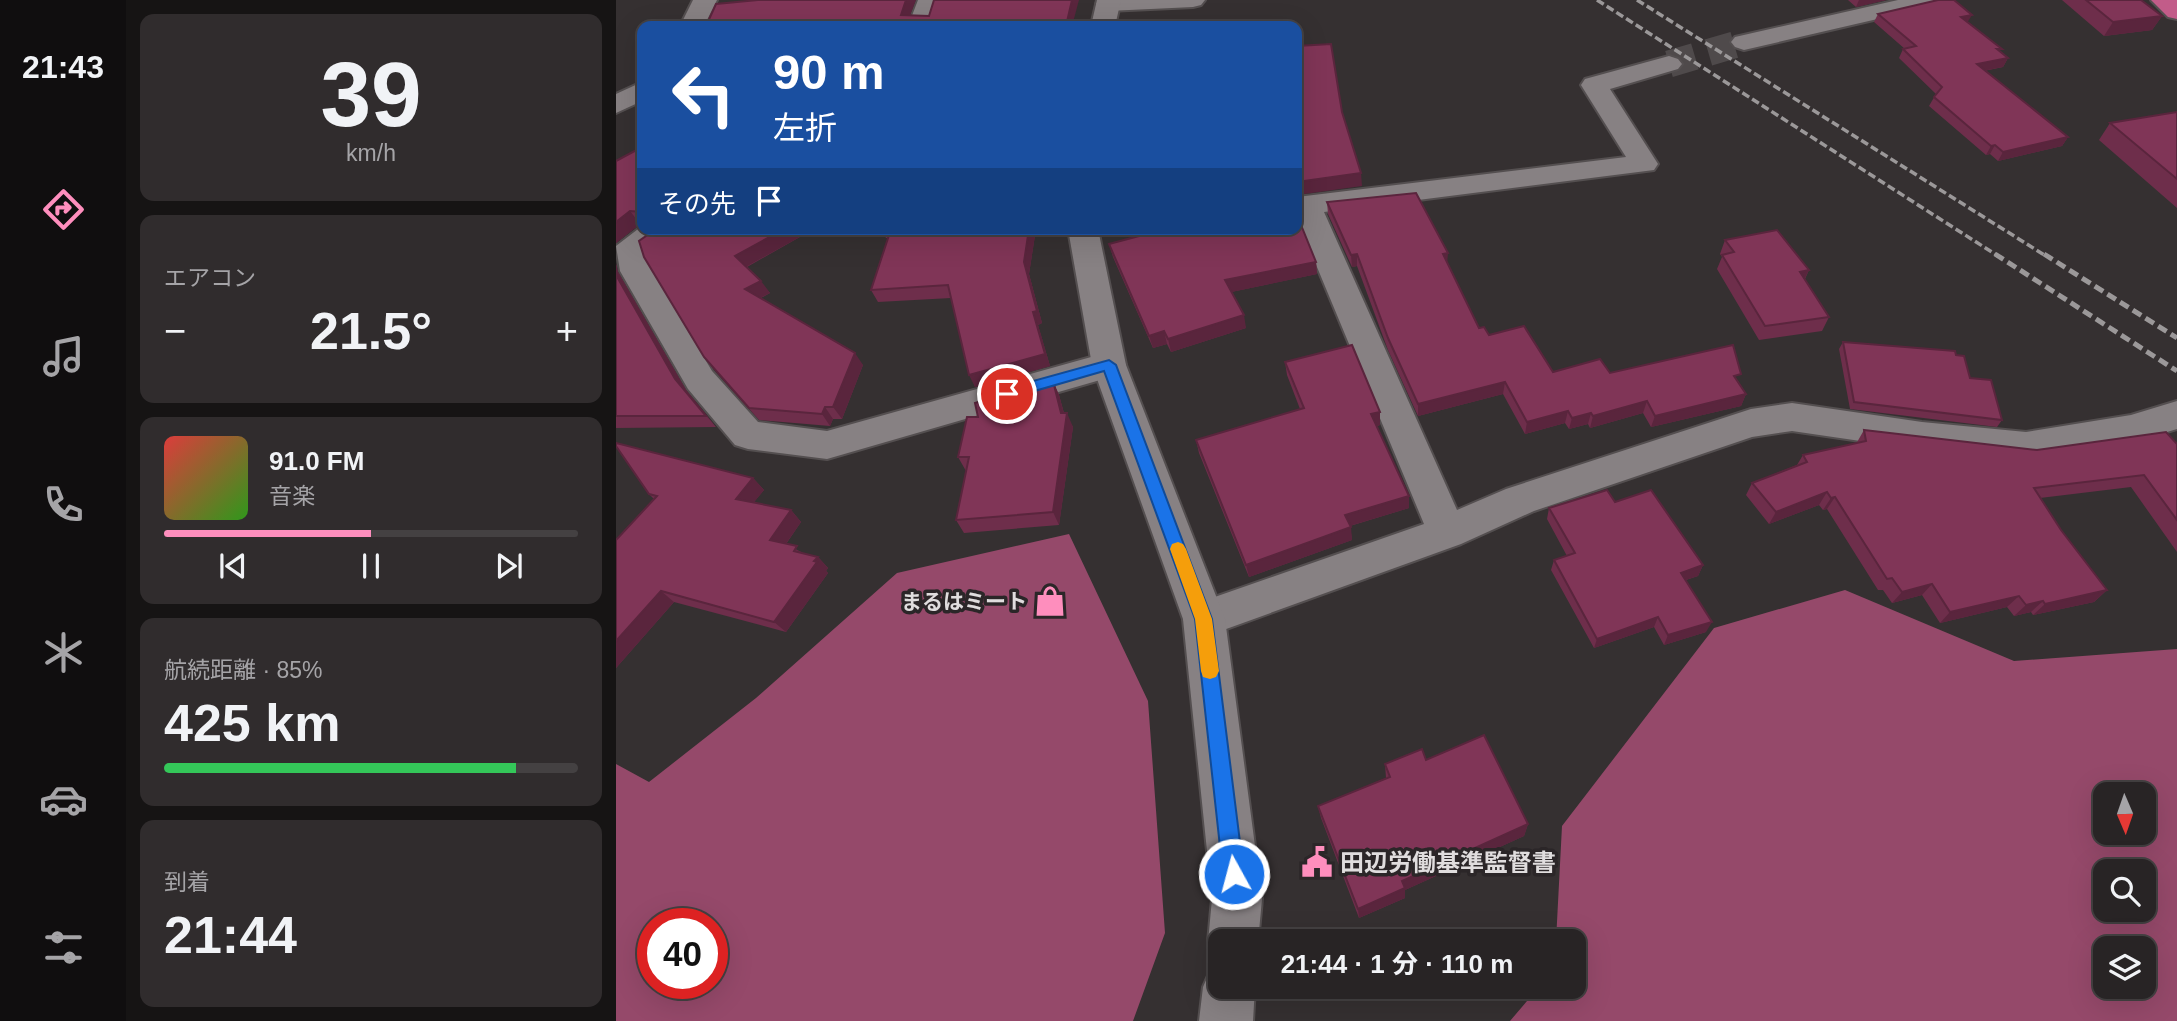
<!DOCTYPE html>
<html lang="ja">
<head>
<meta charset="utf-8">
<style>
  body { margin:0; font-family:Helvetica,"Noto Sans JP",sans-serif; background:#302c2d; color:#f1f3f6; height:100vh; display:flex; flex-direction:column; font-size:26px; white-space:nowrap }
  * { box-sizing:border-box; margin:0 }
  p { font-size:23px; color:#a5a4a7 }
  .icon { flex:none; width:38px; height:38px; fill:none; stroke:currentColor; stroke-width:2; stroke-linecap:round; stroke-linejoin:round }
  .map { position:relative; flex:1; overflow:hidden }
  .drawer { display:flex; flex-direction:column; gap:14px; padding:14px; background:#161414; width:490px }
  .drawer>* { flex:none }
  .top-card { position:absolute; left:21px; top:21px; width:665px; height:214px; border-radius:14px; box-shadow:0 7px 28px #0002,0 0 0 2px #444142; background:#1a4fa0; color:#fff; overflow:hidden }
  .needle { width:46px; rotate:178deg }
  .buttons { position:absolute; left:1477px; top:782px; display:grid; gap:14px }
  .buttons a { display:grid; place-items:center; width:63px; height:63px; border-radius:14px; background:#282425; box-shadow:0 7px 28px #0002,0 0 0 2px #444142; font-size:35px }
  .speed { position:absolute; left:21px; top:908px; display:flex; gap:14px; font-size:35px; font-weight:700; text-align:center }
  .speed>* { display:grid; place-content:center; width:91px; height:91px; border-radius:50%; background:#282425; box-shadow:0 7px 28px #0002,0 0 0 2px #444142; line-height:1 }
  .speed .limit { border:10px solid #d22; background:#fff; color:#111 }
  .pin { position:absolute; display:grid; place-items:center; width:60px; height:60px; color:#fff; margin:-30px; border:4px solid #fff; border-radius:50%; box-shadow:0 2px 7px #0007 }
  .me { position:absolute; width:77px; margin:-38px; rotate:353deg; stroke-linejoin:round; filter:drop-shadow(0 0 5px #0008) }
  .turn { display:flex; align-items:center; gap:24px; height:147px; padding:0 21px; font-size:32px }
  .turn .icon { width:91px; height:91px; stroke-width:2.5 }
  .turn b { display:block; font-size:49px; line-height:60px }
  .then { display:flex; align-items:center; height:66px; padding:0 21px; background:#0003; gap:14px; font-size:26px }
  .big { font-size:52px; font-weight:700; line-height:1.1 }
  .drawer .card { flex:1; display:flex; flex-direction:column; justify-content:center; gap:10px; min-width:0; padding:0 24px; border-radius:14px; background:#302c2d }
  .drawer .dial { align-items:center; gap:0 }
  .dial b { font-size:91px; line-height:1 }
  .song { display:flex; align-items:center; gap:21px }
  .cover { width:84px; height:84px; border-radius:10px; background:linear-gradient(135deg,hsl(0 70% 55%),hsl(110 70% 35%)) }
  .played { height:7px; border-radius:4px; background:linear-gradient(90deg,#fe8ebd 50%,#444142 50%) }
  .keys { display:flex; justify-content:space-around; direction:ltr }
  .heat { display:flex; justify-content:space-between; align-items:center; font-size:38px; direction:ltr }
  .charge { height:10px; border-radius:5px; background:linear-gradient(90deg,#34c759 85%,#444142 0) }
  .trip { position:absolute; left:592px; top:929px; width:378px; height:70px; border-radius:14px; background:#282425; box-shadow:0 7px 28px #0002,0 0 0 2px #444142; font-weight:700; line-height:70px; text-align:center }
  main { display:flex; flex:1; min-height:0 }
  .tabs { display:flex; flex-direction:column; width:126px; justify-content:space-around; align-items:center; background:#100e0f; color:#a5a4a7 }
  .tabs .icon { width:49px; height:49px }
  .tabs .on { color:#fe8ebd }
  .tabs b { font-size:32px; color:#f1f3f6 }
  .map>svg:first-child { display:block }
  .forest { fill:#95496a; fill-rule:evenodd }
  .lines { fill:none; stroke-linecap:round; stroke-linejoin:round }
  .street-tunnel { stroke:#4f4a4b; stroke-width:27; stroke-dasharray:27 14; stroke-linecap:butt }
  .street-casing { stroke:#544f50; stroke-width:4 }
  .secondary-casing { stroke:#544f50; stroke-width:4 }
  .highway-casing { stroke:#544f50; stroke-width:4 }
  .street { fill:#878183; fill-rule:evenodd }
  .secondary { fill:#878183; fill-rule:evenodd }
  .highway { fill:#c25c89; fill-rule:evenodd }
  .rail-far1 { stroke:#9b9899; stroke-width:3.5; stroke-dasharray:8 3.5; stroke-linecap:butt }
  .rail { stroke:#9b9899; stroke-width:5; stroke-dasharray:10 5; stroke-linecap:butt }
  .wall { fill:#6e2e4b }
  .shaded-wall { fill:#5a253d }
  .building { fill:#803557; stroke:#5a253d; stroke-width:2 }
  .route { fill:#1a73e8; stroke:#114b97; stroke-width:2 }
  .slow { fill:#f59e0b }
  .labels { text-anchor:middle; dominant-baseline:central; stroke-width:7; stroke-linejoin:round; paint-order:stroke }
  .poi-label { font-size:21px; font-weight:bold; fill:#e0ddde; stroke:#2b2628; text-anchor:end }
  .near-poi-label { font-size:24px; font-weight:bold; fill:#e0ddde; stroke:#2b2628; text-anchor:start }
</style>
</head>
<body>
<main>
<nav class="tabs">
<b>21:43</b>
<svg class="icon on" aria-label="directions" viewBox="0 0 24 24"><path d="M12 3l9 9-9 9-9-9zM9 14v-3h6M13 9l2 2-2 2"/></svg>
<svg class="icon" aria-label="music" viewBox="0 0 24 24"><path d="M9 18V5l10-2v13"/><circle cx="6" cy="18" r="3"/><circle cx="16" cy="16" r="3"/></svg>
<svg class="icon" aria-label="phone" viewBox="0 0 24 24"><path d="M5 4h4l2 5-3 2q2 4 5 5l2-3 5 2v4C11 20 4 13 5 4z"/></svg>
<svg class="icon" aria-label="climate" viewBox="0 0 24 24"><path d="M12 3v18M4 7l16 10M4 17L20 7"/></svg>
<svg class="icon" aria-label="car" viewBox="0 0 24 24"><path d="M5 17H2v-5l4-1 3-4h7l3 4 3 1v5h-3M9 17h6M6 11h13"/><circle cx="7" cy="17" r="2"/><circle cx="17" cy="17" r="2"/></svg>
<svg class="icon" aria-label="filters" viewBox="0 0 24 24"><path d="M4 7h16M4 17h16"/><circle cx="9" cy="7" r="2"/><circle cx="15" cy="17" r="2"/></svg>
</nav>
<section class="drawer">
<div class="card dial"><b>39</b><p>km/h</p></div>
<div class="card"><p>エアコン</p>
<div class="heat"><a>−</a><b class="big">21.5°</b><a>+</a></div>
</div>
<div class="card">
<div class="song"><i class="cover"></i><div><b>91.0 FM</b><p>音楽</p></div></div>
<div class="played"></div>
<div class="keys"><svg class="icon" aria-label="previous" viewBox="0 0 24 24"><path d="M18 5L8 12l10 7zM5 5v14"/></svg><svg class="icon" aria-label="pause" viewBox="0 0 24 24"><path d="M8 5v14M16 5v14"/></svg><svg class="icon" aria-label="next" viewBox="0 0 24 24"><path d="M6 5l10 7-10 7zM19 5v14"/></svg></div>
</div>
<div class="card"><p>航続距離 · 85%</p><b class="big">425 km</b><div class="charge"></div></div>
<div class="card"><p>到着</p><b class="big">21:44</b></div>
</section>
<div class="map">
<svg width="1561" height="1021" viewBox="0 0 1561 1021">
  <rect width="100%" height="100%" fill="#353031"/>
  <g class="forest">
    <path d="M453 534 532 701 549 933 517 1021H0V764L33 782 140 698 281 573ZM37 924H96V984H37Z"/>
    <path d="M1229 590 1398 661 1561 649V1021H894L923 987H957V942L940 941 946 826 1098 628ZM1489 794H1528V833H1489ZM1489 872H1528V910H1489ZM1489 948H1528V987H1489Z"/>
  </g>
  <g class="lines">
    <path class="street-tunnel" d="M1053 64 1128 42"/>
    <defs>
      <g id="street">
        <path d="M77 0H101L88 26H64Z"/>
        <path d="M302 0H326L316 26H292Z"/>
        <path d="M483 0H589L585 5 577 7 492 11 483 9 480 4Z"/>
        <path d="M1282 0H1326L1322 5 1128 50 1119 47 1115 42 1119 37Z"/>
        <path d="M1053 56 1062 59 1066 64 1062 69 994 89 1042 164 1038 170 708 212 841 510 890 489 1135 409 1176 403 1306 422 1410 432 1515 415 1561 401V429L1515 443 1410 460 1306 450 1176 431 1136 437 918 511 845 544 588 637 573 632 567 619 573 606 808 524 681 219V197L1010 157 965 85 969 79Z"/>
        <path d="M26 82V101L0 113V94Z"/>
        <path d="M26 226V229H58L54 236 30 252 36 271 96 371 142 422 211 431 493 352 505 356 510 365 505 374 211 459 132 449 119 445 72 389 4 271 0 246Z"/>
      </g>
      <g id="secondary">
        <path d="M481 0H505L499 26H475Z"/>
        <path d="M452 229H482L510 365 609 619 646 899 642 942H604V962L599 960 592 942 596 899 567 619 476 365Z"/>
        <path d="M604 965V987H639L637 1021H583L587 987 595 969Z"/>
      </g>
      <path id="highway" d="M1535 0H1561V19L1552 17Z"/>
    </defs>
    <use href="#street" class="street-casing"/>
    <use href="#secondary" class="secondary-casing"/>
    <use href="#highway" class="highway-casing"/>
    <use href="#street" class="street"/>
    <use href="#secondary" class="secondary"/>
    <use href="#highway" class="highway"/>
    <g class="rail-far1">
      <path d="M981 0 1382 256"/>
      <path d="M1021 0 1430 256"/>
    </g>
    <g class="rail">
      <path d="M1379 254 1561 371"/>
      <path d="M1428 254 1561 338"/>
    </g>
  </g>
  <g class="wall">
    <path d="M1232 0H1270L1240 7Z"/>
    <path d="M1446 0H1525L1546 16 1536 30 1488 36Z"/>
    <path d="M1262 14 1352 22 1392 58 1387 67 1368 71 1452 137 1446 146 1382 161 1374 154 1370 155 1313 106 1320 94 1283 58 1287 49H1289L1258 22Z"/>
    <path d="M1561 112V208L1483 140 1494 123Z"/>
    <path d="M26 147V224H24L0 243V161Z"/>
    <path d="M711 202 831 263 863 328 937 372 994 373 1122 381 1130 394 1125 406 1035 427 1027 413 974 428 972 424 953 429 949 423 909 434 887 394 802 416 772 350 741 266 736 267 712 214Z"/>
    <path d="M40 229H198L131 267 154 293 145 298 247 365 226 419H217L214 426 143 420 98 369Z"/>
    <path d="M265 229H420L413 274 426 323 422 325 434 366 359 387 335 298 262 302 255 290 272 238H270Z"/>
    <path d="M520 229 700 262 701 274 615 292 630 328 555 352 551 344 537 348 497 257 493 244 522 236Z"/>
    <path d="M1109 240 1193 270 1189 279 1213 317 1206 331 1143 340 1101 269 1106 257 1104 254Z"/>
    <path d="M0 264 2 272 70 390 100 427 0 428Z"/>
    <path d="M1227 342 1340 355 1354 378 1386 420 1381 427 1234 409 1223 349Z"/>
    <path d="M669 362 764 425 761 426 793 496V508L734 526 736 540 633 577 583 453 580 440 684 409 671 375Z"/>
    <path d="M437 381 443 395 448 413 457 427 443 525 348 533 340 520 350 471 342 457 362 417Z"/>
    <path d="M1248 430 1421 450 1561 444V552L1515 487 1424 498 1445 530 1491 590 1478 602 1417 615 1415 612 1398 616 1391 607 1324 623 1306 595 1276 603 1267 590H1262L1211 509 1207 510 1203 505 1153 524 1130 495 1136 483 1181 465 1187 455 1240 444Z"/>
    <path d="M137 478 148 490 137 503 175 510 185 522 170 544 187 553 202 557 212 568 210 571 212 573 170 632 58 602 0 668V540L38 499 33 494Z"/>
    <path d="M999 502 1087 565 1082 576 1070 580 1090 632 1048 645 1038 627 978 648 935 570 938 560 951 556 931 519 933 508Z"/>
    <path d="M810 760 912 824 908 836 789 890V898L743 918 705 818 702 806 770 778 769 764Z"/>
  </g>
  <g class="shaded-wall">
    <path d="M290 0H300L290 26 285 15Z"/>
    <path d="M456 0H463L456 26H450Z"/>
    <path d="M1243 0H1270L1240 7Z"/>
    <path d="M1356 15 1351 23 1345 17Z"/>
    <path d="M1546 16 1536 30 1488 36 1497 22Z"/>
    <path d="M1392 58 1387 67 1356 73 1361 64Z"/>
    <path d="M1452 137 1446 146 1382 161 1387 152Z"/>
    <path d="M1379 145 1374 154 1370 155 1375 146Z"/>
    <path d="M745 173 746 186 681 195V182Z"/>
    <path d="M14 211 24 224 0 243V222Z"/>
    <path d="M168 229H198L128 268 119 256Z"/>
    <path d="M413 229H420L413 274 426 323 422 325 434 366 359 387 353 375 417 312 408 262Z"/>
    <path d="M832 253 831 265 827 254Z"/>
    <path d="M741 254V266L736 267 735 255Z"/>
    <path d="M700 262 701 274 611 293 609 280Z"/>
    <path d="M0 264 2 272 70 390 100 427 59 379 0 275Z"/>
    <path d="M1193 270 1186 284 1184 272Z"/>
    <path d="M145 281 154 293 138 301 129 289Z"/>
    <path d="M628 315 630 328 555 352 552 339Z"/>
    <path d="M548 331 551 344 537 348 533 336Z"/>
    <path d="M239 353 247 365 226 419 217 407Z"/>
    <path d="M437 381 443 395 450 421 451 413 457 427 443 525 437 512 445 413Z"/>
    <path d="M889 382 887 394 802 416V404Z"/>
    <path d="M1130 394 1125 406 1035 427 1039 416Z"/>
    <path d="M1031 401 1027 413 974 428 977 416Z"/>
    <path d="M209 407 217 419 214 426 206 414Z"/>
    <path d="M952 411 949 423 909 434 911 422Z"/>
    <path d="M764 412V425L756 428 755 414Z"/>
    <path d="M975 413 972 424 953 429 956 418Z"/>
    <path d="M137 478 148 490 131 511 120 499Z"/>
    <path d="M1211 492 1203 505 1153 524 1160 512Z"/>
    <path d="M793 496V508L730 527 729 515Z"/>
    <path d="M1219 497 1211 509 1207 510 1215 498Z"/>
    <path d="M175 510 185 522 165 551 154 540Z"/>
    <path d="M735 527 736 540 633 577 630 565Z"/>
    <path d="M202 557 212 568 210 571 212 573 170 632 158 622Z"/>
    <path d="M1087 565 1082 576 1060 583 1065 573Z"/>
    <path d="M1316 584 1306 595 1276 603 1286 592Z"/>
    <path d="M1491 590 1478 602 1417 615 1429 604Z"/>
    <path d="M45 591 58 602 0 668V641Z"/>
    <path d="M1403 596 1391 607 1324 623 1334 612Z"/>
    <path d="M1427 601 1415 612 1398 616 1410 605Z"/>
    <path d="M1042 617 1038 627 978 648 981 639Z"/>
    <path d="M1096 622 1090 632 1048 645 1052 635Z"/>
    <path d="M912 824 908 836 789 890V898L743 918 742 909 786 881Z"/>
  </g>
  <g class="building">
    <path d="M142 0H290L285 15 313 16 318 0H456L450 26H90L100 4Z"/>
    <path d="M1322 0H1338L1356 15 1345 17 1386 49H1381L1392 58 1361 64 1452 137 1387 152 1379 145 1375 146 1318 97 1326 87 1287 49 1300 46 1262 14Z"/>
    <path d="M1470 0H1525L1546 16 1497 22Z"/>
    <path d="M715 44 726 112 745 173 681 182V46Z"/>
    <path d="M1561 112V179L1494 123Z"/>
    <path d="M26 147V212L14 211 0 222V161Z"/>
    <path d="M800 193 832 253 827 254 863 328 868 327 873 335 908 326 937 372 984 359 994 373 1117 345 1125 374 1118 376 1130 394 1039 416 1031 401 977 416 975 413 956 418 952 411 911 422 889 382 802 404 772 338 741 254 735 255 711 202Z"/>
    <path d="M681 215 700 262 609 280 628 315 552 339 548 331 533 336 493 244 523 236 520 229H681Z"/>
    <path d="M40 229H168L119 256 145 281 129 289 239 353 217 407H209L206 414 133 408 88 357 28 257 23 241Z"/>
    <path d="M275 229H413L408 262 421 311 417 312 429 354 353 375 332 285 255 290Z"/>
    <path d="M1161 230 1193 270 1184 272 1213 317 1149 326 1106 255 1118 252 1109 240Z"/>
    <path d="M0 275 59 379 90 416H0Z"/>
    <path d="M1227 342 1339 351 1340 355 1348 356 1354 378 1375 380 1386 420 1238 402Z"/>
    <path d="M736 345 764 412 755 414 793 496 729 515 735 527 630 565 580 440 688 408 669 362Z"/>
    <path d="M437 381 445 413H451L437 512 340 520 353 457H342L351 417H362L359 403Z"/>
    <path d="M1248 430 1421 450 1550 432 1561 444V520L1528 475 1418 488 1445 530 1491 590 1429 604 1427 601 1410 605 1403 596 1334 612 1316 584 1286 592 1276 578 1271 579 1219 497 1215 498 1211 492 1160 512 1136 483 1191 462 1187 455 1250 441Z"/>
    <path d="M0 443 137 478 120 499 175 510 154 540 181 546 178 551 202 557 198 561 201 562 158 622 45 591 0 641V540L41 496 33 494 0 446Z"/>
    <path d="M991 490 999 502 1035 490 1087 565 1065 573 1096 622 1052 635 1042 617 981 639 938 560 959 553 933 508Z"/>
    <path d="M868 735 912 824 786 881 789 888 742 909 702 806 774 777 769 764 806 749 810 760Z"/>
  </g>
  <path class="route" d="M493 360 500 365 596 619 628 874 625 881 618 884 610 881 607 874 579 619 488 371 391 399 383 394 385 390Z"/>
  <path class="slow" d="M562 542 567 544 570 549 596 619 603 671 600 677 594 679 587 677 585 671 579 619 554 549 556 544Z"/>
  <defs>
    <symbol id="shop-bare" viewBox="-9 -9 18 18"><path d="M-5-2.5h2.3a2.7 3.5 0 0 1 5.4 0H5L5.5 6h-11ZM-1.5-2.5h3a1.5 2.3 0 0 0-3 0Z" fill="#fe8ebd" stroke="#2b2628" stroke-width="2.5" paint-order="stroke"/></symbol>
    <symbol id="civic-bare" viewBox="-9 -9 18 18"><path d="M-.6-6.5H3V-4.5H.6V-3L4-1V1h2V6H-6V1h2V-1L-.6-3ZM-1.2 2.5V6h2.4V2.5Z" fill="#fe8ebd" stroke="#2b2628" stroke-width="2.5" paint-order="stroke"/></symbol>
  </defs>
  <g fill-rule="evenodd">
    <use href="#shop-bare" x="412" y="579" width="44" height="44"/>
    <use href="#civic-bare" x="679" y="840" width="44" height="44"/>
  </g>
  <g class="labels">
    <g class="poi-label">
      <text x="411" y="601">まるはミート</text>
    </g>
    <g class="near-poi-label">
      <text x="724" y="862">田辺労働基準監督書</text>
    </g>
  </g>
</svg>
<div class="buttons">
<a><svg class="needle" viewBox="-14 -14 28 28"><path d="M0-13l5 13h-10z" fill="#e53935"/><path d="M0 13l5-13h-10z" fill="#a5a4a7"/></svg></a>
<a><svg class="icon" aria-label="search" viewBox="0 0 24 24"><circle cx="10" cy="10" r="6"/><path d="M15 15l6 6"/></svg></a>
<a><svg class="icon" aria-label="layers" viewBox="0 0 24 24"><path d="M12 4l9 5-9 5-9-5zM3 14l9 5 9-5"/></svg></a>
</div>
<div class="speed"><div class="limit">40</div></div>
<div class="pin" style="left:391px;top:394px;background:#d93025"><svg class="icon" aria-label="arrive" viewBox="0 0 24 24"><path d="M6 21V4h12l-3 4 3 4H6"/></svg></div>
<svg class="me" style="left:618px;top:874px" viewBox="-20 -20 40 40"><circle r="17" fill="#1a73e8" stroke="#fff" stroke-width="3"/><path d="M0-11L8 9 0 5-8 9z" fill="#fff"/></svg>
<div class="trip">21:44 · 1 分 · 110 m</div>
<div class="top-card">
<div class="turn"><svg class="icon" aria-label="left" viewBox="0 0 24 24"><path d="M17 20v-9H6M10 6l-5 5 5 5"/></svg><div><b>90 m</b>左折</div></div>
<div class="then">その先<svg class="icon" aria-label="arrive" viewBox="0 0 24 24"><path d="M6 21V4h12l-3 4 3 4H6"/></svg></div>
</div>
</div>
</main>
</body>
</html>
